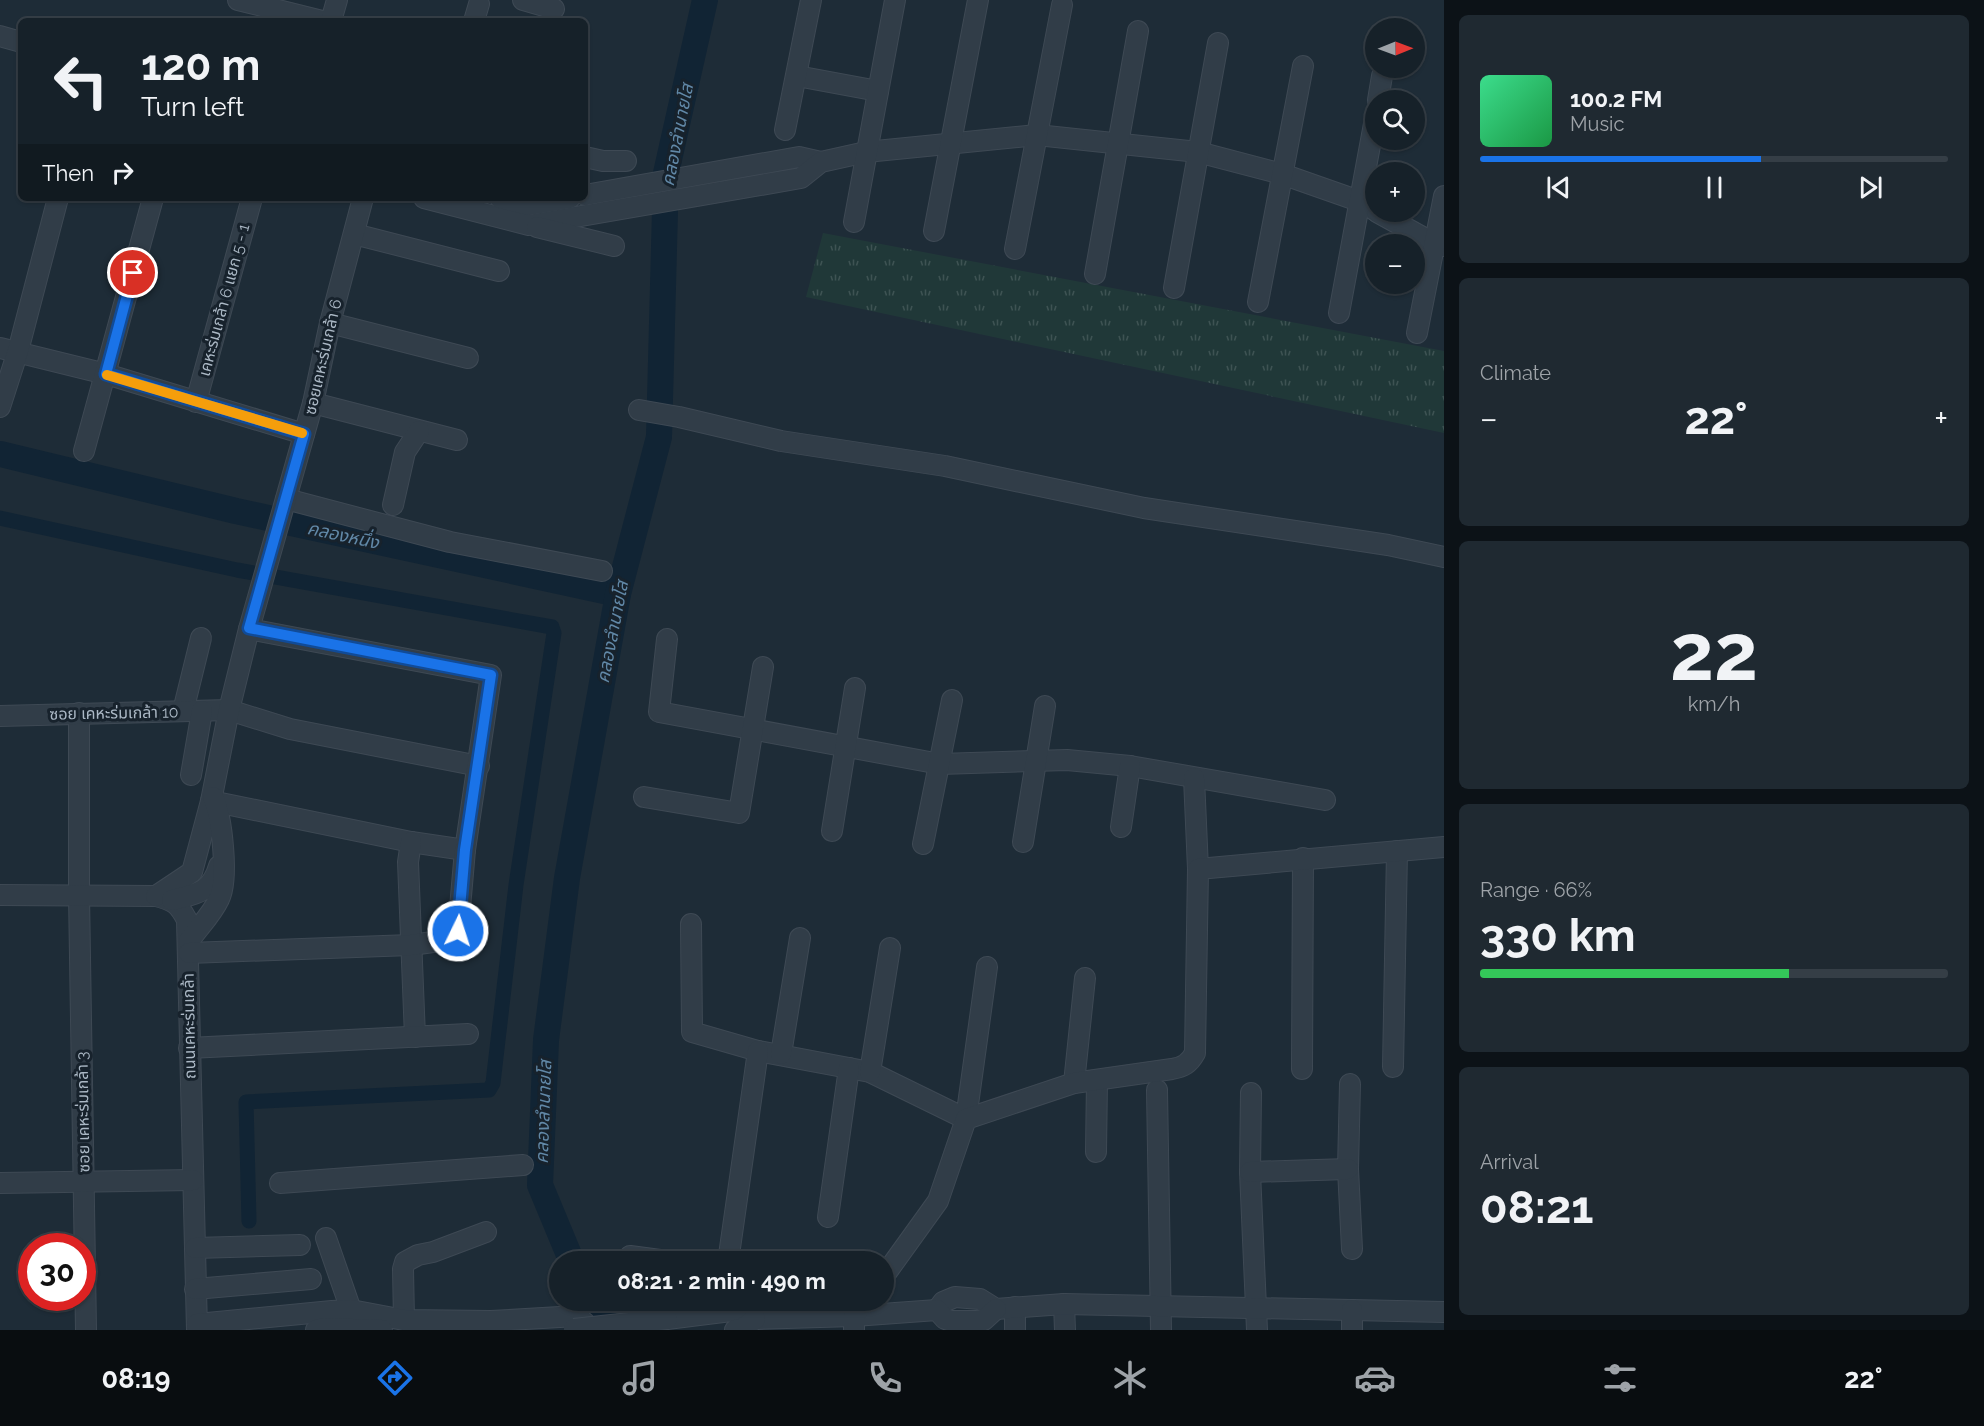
<!DOCTYPE html>
<html lang="en">
<head>
<meta charset="utf-8">
<style>
  body { margin:0; font-family:Raleway,"Noto Sans Thai",sans-serif; background:#1f2931; color:#f1f3f6; height:100vh; display:flex; flex-direction:column; font-size:22px; white-space:nowrap }
  * { box-sizing:border-box; margin:0 }
  p { font-size:20px; color:#9ea3a8 }
  .icon { flex:none; width:33px; height:33px; fill:none; stroke:currentColor; stroke-width:2; stroke-linecap:round; stroke-linejoin:round }
  .map { position:relative; flex:1; overflow:hidden }
  .panel { display:flex; flex-direction:column; gap:15px; padding:15px; background:#0c1217; width:540px }
  .panel>* { flex:none }
  .banner { position:absolute; left:18px; top:18px; width:570px; height:183px; border-radius:9px; box-shadow:0 2px 4px #0004,0 0 0 2px #353e46; background:#162129; color:#f1f3f6; overflow:hidden }
  .needle { width:39px; rotate:89deg }
  .controls { position:absolute; left:1365px; top:18px; display:grid; gap:12px }
  .controls a { display:grid; place-items:center; width:60px; height:60px; border-radius:50%; background:#162129; box-shadow:0 2px 4px #0004,0 0 0 2px #353e46; font-size:30px }
  .speed { position:absolute; left:18px; top:1233px; display:flex; gap:12px; font-size:30px; font-weight:700; text-align:center }
  .speed>* { display:grid; place-content:center; width:78px; height:78px; border-radius:50%; background:#162129; box-shadow:0 2px 4px #0004,0 0 0 2px #353e46; line-height:1 }
  .speed .limit { border:9px solid #d22; background:#fff; color:#111 }
  .pin { position:absolute; display:grid; place-items:center; width:51px; height:51px; color:#fff; margin:-26px; border:3px solid #fff; border-radius:50%; box-shadow:0 2px 6px #0007 }
  .me { position:absolute; width:66px; margin:-33px; rotate:4deg; stroke-linejoin:round; filter:drop-shadow(0 0 4px #0008) }
  .turn { display:flex; align-items:center; gap:21px; height:126px; padding:0 24px; font-size:27px }
  .turn .icon { width:78px; height:78px; stroke-width:2.5 }
  .turn b { display:block; font-size:42px; line-height:51px }
  .then { display:flex; align-items:center; height:57px; padding:0 24px; background:#0003; gap:12px; font-size:22px }
  .big { font-size:45px; font-weight:700; line-height:1.1 }
  .panel .widget { flex:1; display:flex; flex-direction:column; justify-content:center; gap:9px; min-width:0; padding:0 21px; border-radius:9px; background:#1f2931 }
  .panel .dial { align-items:center; gap:0 }
  .dial b { font-size:78px; line-height:1 }
  .song { display:flex; align-items:center; gap:18px }
  .cover { width:72px; height:72px; border-radius:9px; background:linear-gradient(135deg,hsl(150 70% 55%),hsl(140 70% 35%)) }
  .played { height:6px; border-radius:3px; background:linear-gradient(90deg,#1a73e8 60%,#353e46 60%) }
  .keys { display:flex; justify-content:space-around; direction:ltr }
  .heat { display:flex; justify-content:space-between; align-items:center; font-size:33px; direction:ltr }
  .charge { height:9px; border-radius:4px; background:linear-gradient(90deg,#34c759 66%,#353e46 0) }
  .trip { position:absolute; left:549px; top:1251px; width:345px; height:60px; border-radius:30px; background:#162129; box-shadow:0 2px 4px #0004,0 0 0 2px #353e46; font-weight:700; line-height:60px; text-align:center }
  .tab-bar { display:flex; height:96px; justify-content:space-around; align-items:center; background:#090d10; color:#9ea3a8 }
  .tab-bar .icon { width:42px; height:42px }
  .tab-bar .active { color:#1a73e8 }
  .tab-bar b { font-size:27px; color:#f1f3f6 }
  main { display:flex; flex:1; min-height:0 }
  .map>svg:first-child { display:block }
  .grass { fill:url(#grass-tufts) }
  .lines { fill:none; stroke-linecap:round; stroke-linejoin:round }
  .canal { stroke:#112434; stroke-width:15 }
  .river { stroke:#112434; stroke-width:26 }
  .minor-casing { stroke:#3e4954; stroke-width:22 }
  .minor { stroke:#313d48; stroke-width:20 }
  .minor-bridge-casing { stroke:#3e4954; stroke-width:22; stroke-linecap:butt }
  .minor-bridge { stroke:#313d48; stroke-width:20 }
  .route-casing { stroke:#114b97; stroke-width:15 }
  .route { stroke:#1a73e8; stroke-width:10 }
  .slow { stroke:#f59e0b; stroke-width:10 }
  .labels { text-anchor:middle; dominant-baseline:central; stroke-width:6; stroke-linejoin:round; paint-order:stroke }
  .street-label { font-size:16px; fill:#abb8c5; stroke:#17222c }
  .water-label { font-size:18px; font-style:italic; fill:#6188a7; stroke:#17222c }
</style>
</head>
<body>
<main>
<div class="map">
<svg width="1444" height="1330" viewBox="0 0 1444 1330">
  <defs>
    <pattern id="grass-tufts" width="24" height="20" patternUnits="userSpaceOnUse" patternTransform="scale(1.5)"><rect width="24" height="20" fill="#203838"/><path d="M3 7l-1-3M5 7V3M7 7l1-3M15 17l-1-3M17 17v-4M19 17l1-3" fill="none" stroke="#3e5353"/></pattern>
  </defs>
  <rect width="100%" height="100%" fill="#1e2c37"/>
  <path class="grass" d="M823 233 1444 351V433L806 297Z"/>
  <g class="lines">
    <path class="canal" d="M0 518 237 570 552 627 554 633 516 885 493 1083 489 1090 246 1102 249 1221"/>
    <g class="river">
      <path d="M0 454 236 511 618 594"/>
      <path d="M572 1262 540 1185 546 1040 567 878 618 594 659 437 666 173 705 0"/>
      <path d="M592 1300 611 1330"/>
    </g>
    <defs>
      <g id="minor">
        <path d="M238 0 322 21"/>
        <path d="M523 0 554 9"/>
        <path d="M331 21 337 0"/>
        <path d="M474 21 479 4"/>
        <path d="M0 36 21 42"/>
        <path d="M797 76 878 91"/>
        <path d="M1378 100 1382 76"/>
        <path d="M785 130 811 0"/>
        <path d="M585 157 603 161H626"/>
        <path d="M585 195 799 157 821 162"/>
        <path d="M424 198 529 225 801 178 821 162 866 152 1037 135 1198 152 1282 174 1359 201 1376 211"/>
        <path d="M500 198 529 205 570 198"/>
        <path d="M1377 212 1435 244 1444 246"/>
        <path d="M854 222 895 0"/>
        <path d="M537 227 614 246"/>
        <path d="M934 231 978 0"/>
        <path d="M354 234 499 271"/>
        <path d="M1015 249 1062 5"/>
        <path d="M1095 274 1138 31"/>
        <path d="M1174 288 1218 43"/>
        <path d="M1258 302 1303 66"/>
        <path d="M1339 313 1376 113"/>
        <path d="M330 323 468 358"/>
        <path d="M1417 333 1444 196"/>
        <path d="M0 348 106 374 304 434"/>
        <path d="M196 402 252 198"/>
        <path d="M313 403 457 440"/>
        <path d="M0 407 18 351 58 198"/>
        <path d="M639 410 679 417 781 441 945 466 1144 508 1388 545 1444 557"/>
        <path d="M84 451 153 198"/>
        <path d="M286 499 450 542 602 571"/>
        <path d="M393 505 405 452 419 431"/>
        <path d="M667 639 659 712 940 764 1067 760 1130 766 1325 800"/>
        <path d="M183 711 201 638"/>
        <path d="M79 713V895L86 1330"/>
        <path d="M0 716 229 710 290 729 479 766"/>
        <path d="M191 775 202 711"/>
        <path d="M1194 778 1198 869"/>
        <path d="M644 797 739 813 763 667"/>
        <path d="M211 801 411 842 465 850 491 675 249 629"/>
        <path d="M1121 827 1130 766"/>
        <path d="M832 831 855 688"/>
        <path d="M411 842 408 862 415 1037"/>
        <path d="M1023 842 1045 706"/>
        <path d="M923 844 952 700"/>
        <path d="M0 895 156 896C174 901 178 903 187 920L197 1330"/>
        <path d="M156 896 192 872 211 801 229 710 249 629 313 403 330 323 363 198"/>
        <path d="M172 900C196 894 211 893 219 866"/>
        <path d="M691 924 692 1032 758 1051 870 1072 966 1119 987 967"/>
        <path d="M189 941C199 927 212 914 219 899 229 879 222 817 213 797"/>
        <path d="M189 953 411 945 455 939 458 931 465 850"/>
        <path d="M189 1048 468 1034"/>
        <path d="M781 1054 800 938"/>
        <path d="M1393 1067 1397 851"/>
        <path d="M1302 1069 1303 858"/>
        <path d="M870 1072 890 948"/>
        <path d="M1074 1083 1085 978"/>
        <path d="M1350 1084 1348 1169 1352 1249"/>
        <path d="M1157 1090 1161 1330"/>
        <path d="M1251 1093 1250 1172 1257 1330"/>
        <path d="M1096 1152 1097 1080"/>
        <path d="M1250 1172 1348 1169"/>
        <path d="M0 1183 193 1180"/>
        <path d="M280 1183 523 1165"/>
        <path d="M828 1217 849 1068"/>
        <path d="M326 1238 351 1310"/>
        <path d="M195 1248 300 1245"/>
        <path d="M630 1256 675 1262"/>
        <path d="M728 1262 758 1051"/>
        <path d="M884 1276 938 1201 966 1119 1074 1083 1172 1069C1183 1067 1189 1064 1195 1053L1198 869 1444 847"/>
        <path d="M195 1289 311 1279"/>
        <path d="M1064 1304 1065 1330"/>
        <path d="M1015 1307V1330"/>
        <path d="M937 1310 943 1302 955 1297 980 1299 996 1309 1064 1304 1444 1312"/>
        <path d="M667 1319 731 1311H739L755 1319 854 1316 937 1310 945 1319 952 1321H977L984 1320 996 1309"/>
        <path d="M404 1320 403 1269 405 1262 418 1255 433 1252 486 1232"/>
        <path d="M197 1324 332 1311 351 1310 404 1320 491 1321 577 1316 585 1323 588 1330"/>
        <path d="M316 1330 324 1328 382 1330"/>
        <path d="M735 1330 742 1329 755 1319"/>
        <path d="M854 1330V1316L865 1300"/>
        <path d="M1352 1330V1310"/>
      </g>
    </defs>
    <use href="#minor" class="minor-casing"/>
    <use href="#minor" class="minor"/>
    <defs>
      <path id="minor-bridge" d="M574 1329 667 1319"/>
    </defs>
    <use href="#minor-bridge" class="minor-bridge-casing"/>
    <use href="#minor-bridge" class="minor-bridge"/>
  </g>
  <g class="lines">
    <defs>
      <path id="route" d="M133 273 106 374 304 434 249 628 491 675 465 850 458 931"/>
    </defs>
    <use href="#route" class="route-casing"/>
    <use href="#route" class="route"/>
    <path class="slow" d="M107 375 302 433"/>
  </g>
  <g class="labels">
    <g class="street-label">
      <text transform="translate(224 300) rotate(-75)">เคหะร่มเกล้า 6 แยก 5 - 1</text>
      <text transform="translate(323 357) rotate(-77)">ซอยเคหะร่มเกล้า 6</text>
      <text transform="translate(114 713) rotate(-1)">ซอย เคหะร่มเกล้า 10</text>
      <text transform="translate(189 1026) rotate(-91)">ถนนเคหะร่มเกล้า</text>
      <text transform="translate(83 1112) rotate(-91)">ซอย เคหะร่มเกล้า 3</text>
    </g>
    <g class="water-label">
      <text transform="translate(677 135) rotate(-79)">คลองลำนายโส</text>
      <text transform="translate(343 535) rotate(12)">คลองหนึ่ง</text>
      <text transform="translate(612 632) rotate(-79)">คลองลำนายโส</text>
      <text transform="translate(543 1112) rotate(-88)">คลองลำนายโส</text>
    </g>
  </g>
</svg>
<div class="controls">
<a><svg class="needle" viewBox="-14 -14 28 28"><path d="M0-13l5 13h-10z" fill="#e53935"/><path d="M0 13l5-13h-10z" fill="#9ea3a8"/></svg></a>
<a><svg class="icon" aria-label="search" viewBox="0 0 24 24"><circle cx="10" cy="10" r="6"/><path d="M15 15l6 6"/></svg></a>
<a>+</a>
<a>−</a>
</div>
<div class="speed"><div class="limit">30</div></div>
<div class="pin" style="left:133px;top:273px;background:#d93025"><svg class="icon" aria-label="arrive" viewBox="0 0 24 24"><path d="M6 21V4h12l-3 4 3 4H6"/></svg></div>
<svg class="me" style="left:458px;top:931px" viewBox="-20 -20 40 40"><circle r="17" fill="#1a73e8" stroke="#fff" stroke-width="3"/><path d="M0-11L8 9 0 5-8 9z" fill="#fff"/></svg>
<div class="trip">08:21 · 2 min · 490 m</div>
<div class="banner">
<div class="turn"><svg class="icon" aria-label="left" viewBox="0 0 24 24"><path d="M17 20v-9H6M10 6l-5 5 5 5"/></svg><div><b>120 m</b>Turn left</div></div>
<div class="then">Then<svg class="icon" aria-label="right" viewBox="0 0 24 24"><path d="M7 20v-9h11M14 6l5 5-5 5"/></svg></div>
</div>
</div>
<section class="panel">
<div class="widget">
<div class="song"><i class="cover"></i><div><b>100.2 FM</b><p>Music</p></div></div>
<div class="played"></div>
<div class="keys"><svg class="icon" aria-label="previous" viewBox="0 0 24 24"><path d="M18 5L8 12l10 7zM5 5v14"/></svg><svg class="icon" aria-label="pause" viewBox="0 0 24 24"><path d="M8 5v14M16 5v14"/></svg><svg class="icon" aria-label="next" viewBox="0 0 24 24"><path d="M6 5l10 7-10 7zM19 5v14"/></svg></div>
</div>
<div class="widget"><p>Climate</p>
<div class="heat"><a>−</a><b class="big">22°</b><a>+</a></div>
</div>
<div class="widget dial"><b>22</b><p>km/h</p></div>
<div class="widget"><p>Range · 66%</p><b class="big">330 km</b><div class="charge"></div></div>
<div class="widget"><p>Arrival</p><b class="big">08:21</b></div>
</section>
</main>
<nav class="tab-bar">
<b>08:19</b>
<svg class="icon active" aria-label="directions" viewBox="0 0 24 24"><path d="M12 3l9 9-9 9-9-9zM9 14v-3h6M13 9l2 2-2 2"/></svg>
<svg class="icon" aria-label="music" viewBox="0 0 24 24"><path d="M9 18V5l10-2v13"/><circle cx="6" cy="18" r="3"/><circle cx="16" cy="16" r="3"/></svg>
<svg class="icon" aria-label="phone" viewBox="0 0 24 24"><path d="M5 4h4l2 5-3 2q2 4 5 5l2-3 5 2v4C11 20 4 13 5 4z"/></svg>
<svg class="icon" aria-label="climate" viewBox="0 0 24 24"><path d="M12 3v18M4 7l16 10M4 17L20 7"/></svg>
<svg class="icon" aria-label="car" viewBox="0 0 24 24"><path d="M5 17H2v-5l4-1 3-4h7l3 4 3 1v5h-3M9 17h6M6 11h13"/><circle cx="7" cy="17" r="2"/><circle cx="17" cy="17" r="2"/></svg>
<svg class="icon" aria-label="filters" viewBox="0 0 24 24"><path d="M4 7h16M4 17h16"/><circle cx="9" cy="7" r="2"/><circle cx="15" cy="17" r="2"/></svg>
<b>22°</b>
</nav>
</body>
</html>
